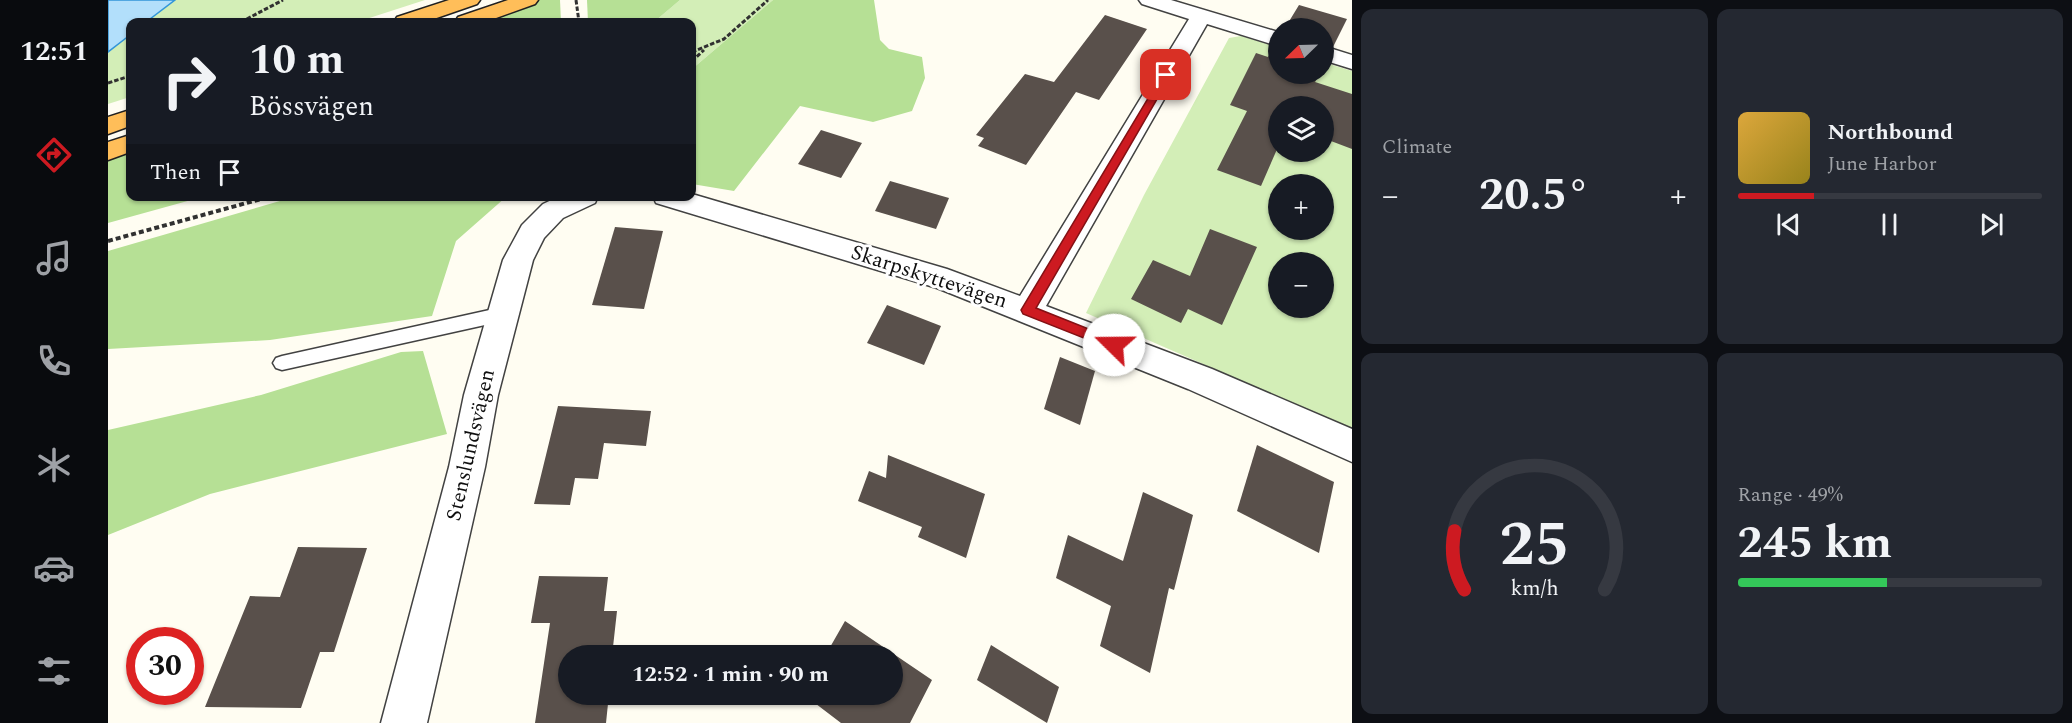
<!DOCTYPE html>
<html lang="en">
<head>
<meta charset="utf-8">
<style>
  body { margin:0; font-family:Spectral,serif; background:#242831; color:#f1f3f6; height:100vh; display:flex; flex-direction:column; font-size:22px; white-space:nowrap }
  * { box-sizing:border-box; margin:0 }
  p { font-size:20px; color:#9ea1a6 }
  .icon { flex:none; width:33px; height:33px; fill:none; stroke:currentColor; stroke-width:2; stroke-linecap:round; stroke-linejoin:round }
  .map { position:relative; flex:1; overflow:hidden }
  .panel { display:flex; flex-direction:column; gap:9px; padding:9px; background:#0d0f14; width:720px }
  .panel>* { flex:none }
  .hud { position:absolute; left:18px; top:18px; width:570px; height:183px; border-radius:12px; box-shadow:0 2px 4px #0004; background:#171b24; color:#f1f3f6; overflow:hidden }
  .needle { width:39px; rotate:247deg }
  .buttons { position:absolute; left:1160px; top:18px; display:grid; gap:12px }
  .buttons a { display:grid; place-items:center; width:66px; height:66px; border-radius:50%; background:#171b24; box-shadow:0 2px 4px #0004; font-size:30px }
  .speed { position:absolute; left:18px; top:627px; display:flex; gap:12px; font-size:30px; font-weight:700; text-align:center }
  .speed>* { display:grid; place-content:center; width:78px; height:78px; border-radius:50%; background:#171b24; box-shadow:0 2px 4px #0004; line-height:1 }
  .speed .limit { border:9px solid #d22; background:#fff; color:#111 }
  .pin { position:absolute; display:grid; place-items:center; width:51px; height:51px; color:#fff; margin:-26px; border-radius:12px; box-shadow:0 3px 9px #0006 }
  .me { position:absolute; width:66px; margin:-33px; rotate:292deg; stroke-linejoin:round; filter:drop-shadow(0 0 4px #0008) }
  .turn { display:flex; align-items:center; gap:21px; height:126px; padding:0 24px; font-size:27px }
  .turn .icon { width:78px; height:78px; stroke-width:2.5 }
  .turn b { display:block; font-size:42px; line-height:51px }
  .then { display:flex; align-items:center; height:57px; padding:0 24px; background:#0003; gap:12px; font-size:22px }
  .big { font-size:45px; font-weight:700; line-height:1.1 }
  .panel .card { flex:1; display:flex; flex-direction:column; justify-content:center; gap:9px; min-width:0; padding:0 21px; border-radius:12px; background:#242831 }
  .panel .dial { align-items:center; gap:0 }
  .dial svg { height:156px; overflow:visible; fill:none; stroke:#363941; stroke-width:7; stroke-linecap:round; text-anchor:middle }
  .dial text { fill:#f1f3f6; stroke:none }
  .song { display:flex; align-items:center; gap:18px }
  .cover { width:72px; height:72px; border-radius:9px; background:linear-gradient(135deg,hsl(40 70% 55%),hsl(50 70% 35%)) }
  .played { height:6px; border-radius:3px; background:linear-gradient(90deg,#cd1a21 25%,#363941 25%) }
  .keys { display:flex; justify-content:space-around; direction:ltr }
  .heat { display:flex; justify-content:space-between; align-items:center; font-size:33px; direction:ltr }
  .charge { height:9px; border-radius:4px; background:linear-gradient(90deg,#34c759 49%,#363941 0) }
  .panel .tiles { flex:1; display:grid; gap:9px; grid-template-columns:repeat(2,1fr) }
  .trip { position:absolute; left:450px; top:645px; width:345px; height:60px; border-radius:30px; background:#171b24; box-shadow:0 2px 4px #0004; font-weight:700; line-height:60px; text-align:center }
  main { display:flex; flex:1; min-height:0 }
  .dock { display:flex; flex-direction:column; width:108px; justify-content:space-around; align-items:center; background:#090b0e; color:#9ea1a6 }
  .dock .icon { width:42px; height:42px }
  .dock .active { color:#cd1a21 }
  .dock b { font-size:27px; color:#f1f3f6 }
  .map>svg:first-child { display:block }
  .green { fill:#d3eeb7; fill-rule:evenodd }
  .forest { fill:#b6e095 }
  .water { fill:#b2dffb; stroke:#3295d9; stroke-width:1.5 }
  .building { fill:#59504b }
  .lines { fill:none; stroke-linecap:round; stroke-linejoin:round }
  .service-casing { stroke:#424242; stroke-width:3 }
  .minor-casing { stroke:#424242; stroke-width:3 }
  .trunk-casing { stroke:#202020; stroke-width:3 }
  .path-far1 { stroke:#313131; stroke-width:3; stroke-dasharray:4.5 2; stroke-linecap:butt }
  .path { stroke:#313131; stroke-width:4; stroke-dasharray:5 3; stroke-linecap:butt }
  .service { fill:#fff; fill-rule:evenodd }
  .minor { fill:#fff; fill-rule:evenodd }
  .trunk { fill:#ffbe59; fill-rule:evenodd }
  .route { fill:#cd1a21; stroke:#851115; stroke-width:1.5 }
  .labels { text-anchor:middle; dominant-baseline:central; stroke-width:6; stroke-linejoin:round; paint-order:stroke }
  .street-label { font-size:21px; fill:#0f0f0f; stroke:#fff }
</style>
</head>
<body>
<main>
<nav class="dock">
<b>12:51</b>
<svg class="icon active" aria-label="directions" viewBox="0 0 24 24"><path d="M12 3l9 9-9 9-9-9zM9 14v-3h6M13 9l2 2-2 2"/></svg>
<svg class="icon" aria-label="music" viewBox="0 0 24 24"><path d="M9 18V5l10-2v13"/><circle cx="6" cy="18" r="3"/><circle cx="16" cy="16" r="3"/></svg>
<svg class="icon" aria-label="phone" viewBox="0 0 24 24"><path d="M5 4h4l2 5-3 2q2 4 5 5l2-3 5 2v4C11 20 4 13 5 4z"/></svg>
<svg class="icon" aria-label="climate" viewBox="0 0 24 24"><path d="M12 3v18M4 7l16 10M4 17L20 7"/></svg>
<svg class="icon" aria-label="car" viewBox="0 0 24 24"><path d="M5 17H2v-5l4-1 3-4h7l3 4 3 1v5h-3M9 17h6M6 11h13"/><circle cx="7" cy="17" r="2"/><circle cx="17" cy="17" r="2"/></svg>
<svg class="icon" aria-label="filters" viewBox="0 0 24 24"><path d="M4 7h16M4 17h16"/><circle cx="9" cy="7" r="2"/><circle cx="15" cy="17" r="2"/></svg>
</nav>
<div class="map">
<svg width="1244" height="723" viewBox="0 0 1244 723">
  <rect width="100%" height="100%" fill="#fffdf2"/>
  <g class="green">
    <path d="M67 0H317L249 22H38Z"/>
    <path d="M572 0H665L584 69V22H546Z"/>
    <path d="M22 35V97L0 104V52Z"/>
    <path d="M1133 36 1170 47V74H1215V62L1244 71V429L978 313 1036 195 1121 38ZM1170 106H1215V152H1170ZM1170 184H1215V230H1170ZM1170 262H1215V308H1170Z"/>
  </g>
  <g class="forest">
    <path d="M419 0H452L453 22H358Z"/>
    <path d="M479 0H572L546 22H480Z"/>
    <path d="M665 0H766L772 40 781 49 814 57 817 78 804 111 765 122 692 106 626 191 584 184V69Z"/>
    <path d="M22 153V196L94 197 0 223V158Z"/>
    <path d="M189 196 398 197 348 241 324 316 162 340 0 349V251Z"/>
    <path d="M315 351 339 434 102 494 0 535V430L153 395 293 352Z"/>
  </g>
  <path class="water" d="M0 0H67L38 22H22V35L0 52Z"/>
  <g class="building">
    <path d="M1191 5 1239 19 1225 47 1215 44V28H1177Z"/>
    <path d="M997 15 1039 29 991 100 968 92 918 165 870 146 876 138 868 135 917 74 946 82Z"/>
    <path d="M1166 47 1170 48V74H1212L1207 82 1244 94V149L1215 138V106H1170V147L1153 186 1109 170 1139 111 1122 105 1148 53 1160 57Z"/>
    <path d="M713 130 754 143 733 178 690 164Z"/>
    <path d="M782 181 841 198 828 229 767 211Z"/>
    <path d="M507 227 555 231 536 309 484 305Z"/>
    <path d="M1102 229 1149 247 1114 325 1080 309 1073 323 1023 299 1045 260 1082 276Z"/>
    <path d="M779 305 833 326 816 365 759 343Z"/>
    <path d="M952 357 987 371 972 425 936 409Z"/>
    <path d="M450 406 543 411 538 446 496 443 490 479 467 478 462 505 426 504Z"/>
    <path d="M1149 445 1226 482 1211 553 1129 511Z"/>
    <path d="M780 455 877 494 858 558 810 537 814 527 750 501 761 471 778 478Z"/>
    <path d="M1035 492 1085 515 1066 590 1061 588 1042 673 992 646 1003 606 948 578 960 535 1015 561Z"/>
    <path d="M190 547 259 548 226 652H212L193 708 97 707 142 596 172 597Z"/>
    <path d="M431 576 500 577 496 611H509L504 656H460V694H501L498 723H427L442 623H423Z"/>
    <path d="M737 621 824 680 802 723H733L695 694H784V656H717Z"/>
    <path d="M883 645 951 687 939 723 869 680Z"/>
  </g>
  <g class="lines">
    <defs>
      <path id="service" d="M395 307 401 309 404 314 401 319 395 321 174 370 168 368 165 363 168 358 174 356Z"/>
      <g id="minor">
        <path d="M1031 0H1063L1170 32V46L1099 24 938 306 1104 369 1244 429V462L1080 389 829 288 548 203 545 196H584V194L839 269 912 296 1081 19 1034 4Z"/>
        <path d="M1215 46 1244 55V69L1215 60Z"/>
        <path d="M452 196H490L487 203 455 218 436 238 425 260 390 395 377 467 319 723H273L341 467 356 395 395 260 414 225 435 204Z"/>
      </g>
      <g id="trunk">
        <path d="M341 0H372L369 4 317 22H286L289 17Z"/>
        <path d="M400 0H430L427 4 377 22H347L350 17Z"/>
        <path d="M22 110V126L0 134V117Z"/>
        <path d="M22 135V152L0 160V142Z"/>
      </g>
    </defs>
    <use href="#service" class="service-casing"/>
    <use href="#minor" class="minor-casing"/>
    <use href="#trunk" class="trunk-casing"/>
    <g class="path-far1">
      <path d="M468 0 471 22"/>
      <path d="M133 22 175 0"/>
      <path d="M584 52 616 39 660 0"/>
      <path d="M584 61 596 50"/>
      <path d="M0 83 22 76"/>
    </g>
    <path class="path" d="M0 241 164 196"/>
    <use href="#service" class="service"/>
    <use href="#minor" class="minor"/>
    <use href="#trunk" class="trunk"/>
  </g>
  <path class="route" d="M1058 72 1063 75 928 308 1011 341 1013 345 1006 350 915 314 913 310 1054 75Z"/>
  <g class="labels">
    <g class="street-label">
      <text transform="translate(821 277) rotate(18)">Skarpskyttevägen</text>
      <text transform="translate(363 445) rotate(-77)">Stenslundsvägen</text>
    </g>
  </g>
</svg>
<div class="buttons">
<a><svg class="needle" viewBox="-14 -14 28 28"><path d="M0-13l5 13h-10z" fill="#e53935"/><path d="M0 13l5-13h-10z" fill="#9ea1a6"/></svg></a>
<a><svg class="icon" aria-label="layers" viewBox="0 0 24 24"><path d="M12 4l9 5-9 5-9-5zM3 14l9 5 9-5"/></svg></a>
<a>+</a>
<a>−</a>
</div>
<div class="speed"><div class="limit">30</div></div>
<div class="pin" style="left:1058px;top:75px;background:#d93025"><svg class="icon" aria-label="arrive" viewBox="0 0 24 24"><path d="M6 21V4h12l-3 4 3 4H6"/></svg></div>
<svg class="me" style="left:1006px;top:345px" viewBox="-20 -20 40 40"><circle r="19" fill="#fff"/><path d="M0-13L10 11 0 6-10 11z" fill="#cd1a21"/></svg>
<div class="trip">12:52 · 1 min · 90 m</div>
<div class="hud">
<div class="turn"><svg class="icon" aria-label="right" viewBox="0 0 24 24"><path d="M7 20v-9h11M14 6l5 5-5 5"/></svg><div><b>10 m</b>Bössvägen</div></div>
<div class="then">Then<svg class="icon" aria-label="arrive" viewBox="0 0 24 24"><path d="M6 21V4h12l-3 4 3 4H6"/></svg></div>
</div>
</div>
<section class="panel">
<div class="tiles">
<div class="card"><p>Climate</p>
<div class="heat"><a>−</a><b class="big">20.5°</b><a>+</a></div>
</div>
<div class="card">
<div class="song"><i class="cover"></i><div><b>Northbound</b><p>June Harbor</p></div></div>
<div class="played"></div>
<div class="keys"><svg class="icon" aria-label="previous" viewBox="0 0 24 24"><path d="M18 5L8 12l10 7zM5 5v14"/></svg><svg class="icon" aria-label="pause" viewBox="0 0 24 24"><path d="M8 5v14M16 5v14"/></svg><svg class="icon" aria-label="next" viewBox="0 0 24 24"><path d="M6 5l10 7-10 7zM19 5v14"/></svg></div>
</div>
<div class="card dial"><svg viewBox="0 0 100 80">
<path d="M14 69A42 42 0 1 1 86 69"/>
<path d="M14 69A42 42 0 0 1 9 39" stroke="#cd1a21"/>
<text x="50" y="56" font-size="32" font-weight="700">25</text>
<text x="50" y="72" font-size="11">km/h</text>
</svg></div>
<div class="card"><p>Range · 49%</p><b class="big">245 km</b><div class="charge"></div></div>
</div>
</section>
</main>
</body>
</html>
